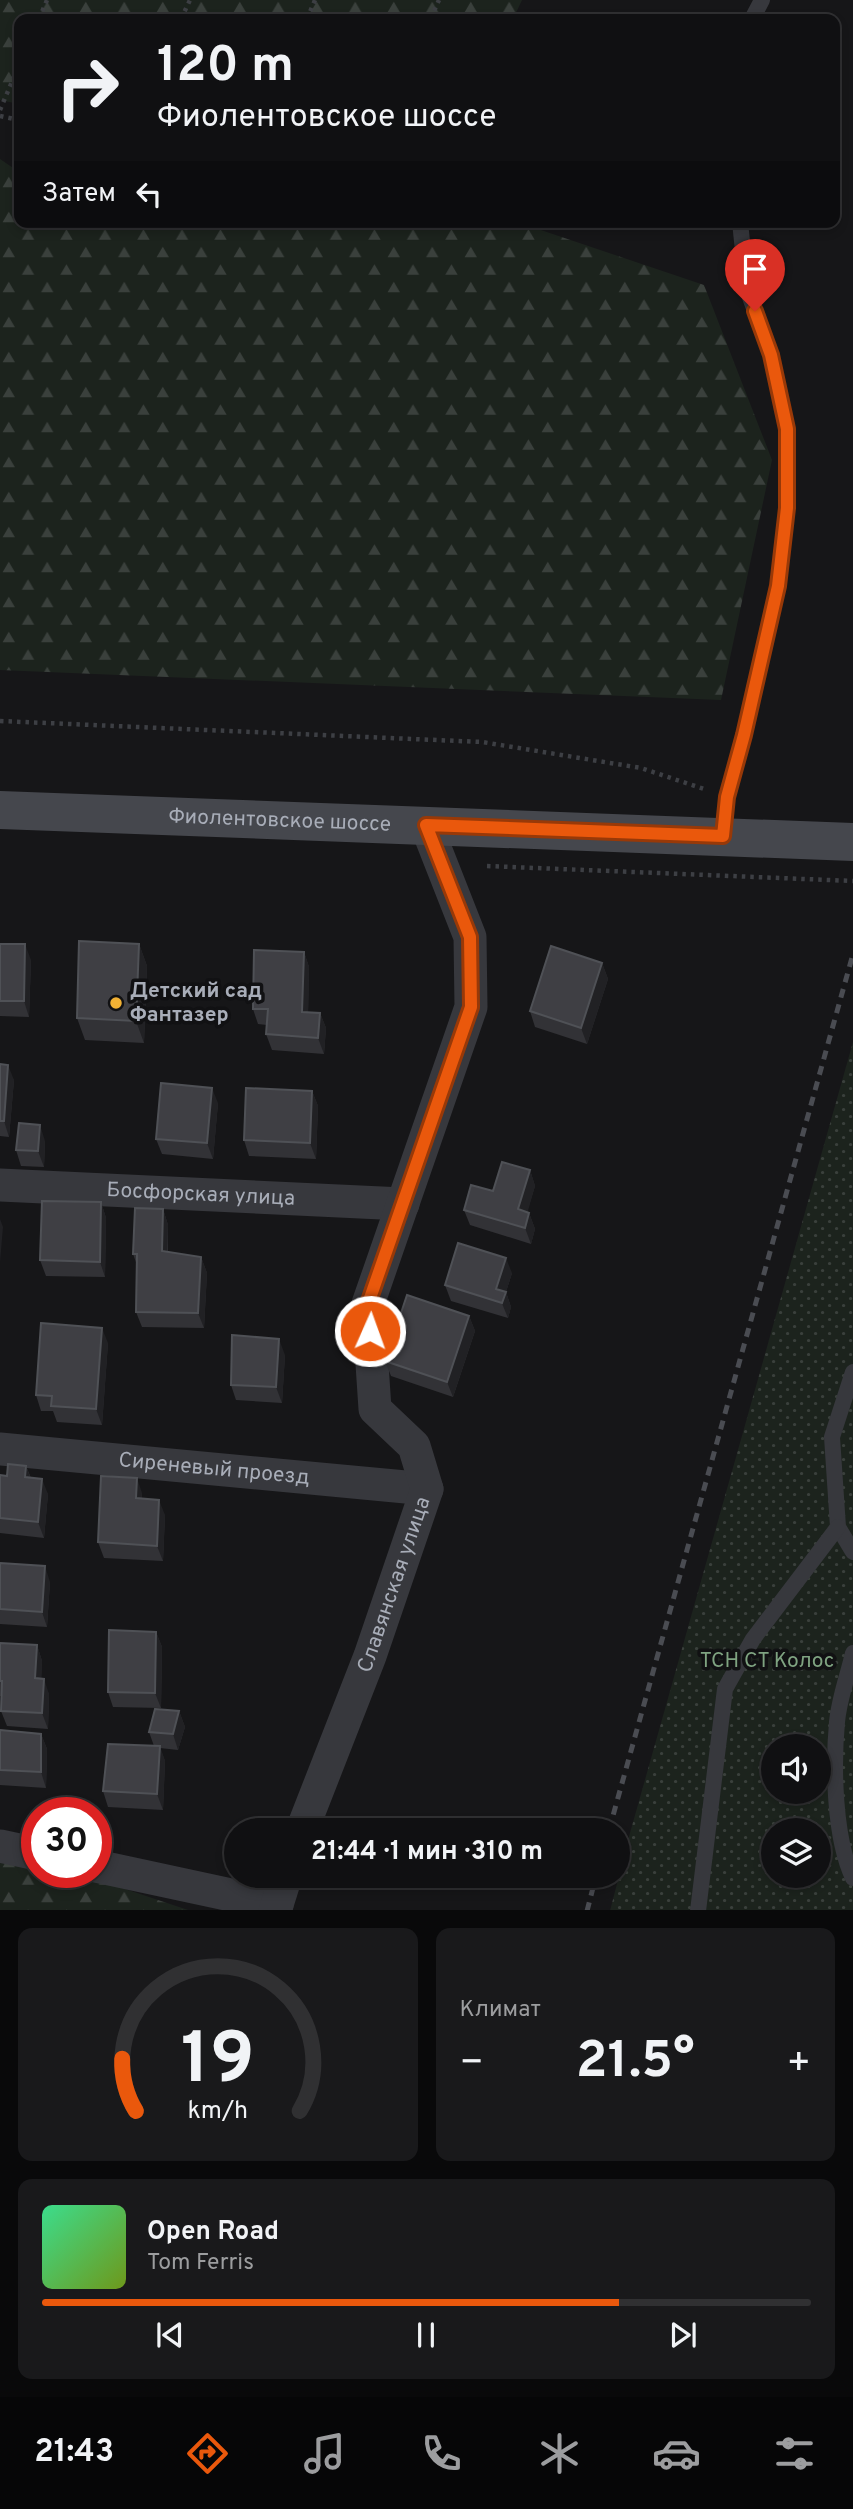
<!DOCTYPE html>
<html lang="ru">
<head>
<meta charset="utf-8">
<style>
  body { margin:0; font-family:Overpass,sans-serif; background:#19191b; color:#f1f3f6; height:100vh; display:flex; flex-direction:column; font-size:26px; white-space:nowrap }
  * { box-sizing:border-box; margin:0 }
  p { font-size:23px; color:#9c9d9f }
  .icon { flex:none; width:38px; height:38px; fill:none; stroke:currentColor; stroke-width:2; stroke-linecap:round; stroke-linejoin:round }
  .map { position:relative; height:1910px; overflow:hidden }
  .details { display:flex; flex-direction:column; gap:18px; padding:18px; background:#09090a; flex:1 }
  .details>* { flex:none }
  .guide { position:absolute; left:14px; top:14px; width:826px; height:214px; border-radius:14px; box-shadow:0 4px 10px #0003,0 0 0 2px #303032; background:#101012; color:#f1f3f6; overflow:hidden }
  .controls { position:absolute; left:761px; top:1734px; display:grid; gap:14px }
  .controls a { display:grid; place-items:center; width:70px; height:70px; border-radius:50%; background:#101012; box-shadow:0 4px 10px #0003,0 0 0 2px #303032; font-size:35px }
  .speed { position:absolute; left:21px; top:1797px; display:flex; gap:14px; font-size:35px; font-weight:700; text-align:center }
  .speed>* { display:grid; place-content:center; width:91px; height:91px; border-radius:50%; background:#101012; box-shadow:0 4px 10px #0003,0 0 0 2px #303032; line-height:1 }
  .speed .limit { border:10px solid #d22; background:#fff; color:#111 }
  .pin { position:absolute; display:grid; place-items:center; width:60px; height:60px; color:#fff; margin:-72px -30px; border-radius:50% 50% 50% 0; rotate:-45deg; box-shadow:0 0 7px #0007 }
  .pin .icon { rotate:45deg }
  .me { position:absolute; width:77px; margin:-38px; rotate:2deg; stroke-linejoin:round; filter:drop-shadow(0 0 5px #0008) }
  .turn { display:flex; align-items:center; gap:24px; height:147px; padding:0 28px; font-size:32px }
  .turn .icon { width:91px; height:91px; stroke-width:2.5 }
  .turn b { display:block; font-size:49px; line-height:60px }
  .then { display:flex; align-items:center; height:66px; padding:0 28px; background:#0003; gap:14px; font-size:26px }
  .big { font-size:52px; font-weight:700; line-height:1.1 }
  .details .tile { flex:1; display:flex; flex-direction:column; justify-content:center; gap:10px; min-width:0; padding:0 24px; border-radius:14px; background:#19191b }
  .details .dial { align-items:center; gap:0 }
  .dial svg { height:182px; overflow:visible; fill:none; stroke:#303032; stroke-width:7; stroke-linecap:round; text-anchor:middle }
  .dial text { fill:#f1f3f6; stroke:none }
  .song { display:flex; align-items:center; gap:21px }
  .cover { width:84px; height:84px; border-radius:10px; background:linear-gradient(135deg,hsl(150 70% 55%),hsl(80 70% 35%)) }
  .played { height:7px; border-radius:4px; background:linear-gradient(90deg,#ea580c 75%,#303032 75%) }
  .keys { display:flex; justify-content:space-around; direction:ltr }
  .heat { display:flex; justify-content:space-between; align-items:center; font-size:38px; direction:ltr }
  .details .tiles { flex:1; display:grid; gap:18px; grid-template-columns:1fr 1fr }
  .tile:last-child { grid-column:span 2 }
  .trip { position:absolute; left:224px; top:1818px; width:406px; height:70px; border-radius:35px; background:#101012; box-shadow:0 4px 10px #0003,0 0 0 2px #303032; font-weight:700; line-height:70px; text-align:center }
  .tabs { display:flex; height:112px; justify-content:space-around; align-items:center; background:#060607; color:#9c9d9f }
  .tabs .icon { width:49px; height:49px }
  .tabs .current { color:#ea580c }
  .tabs b { font-size:32px; color:#f1f3f6 }
  .map>svg:first-child { display:block }
  .green { fill:url(#green-dots); fill-rule:evenodd }
  .forest { fill:url(#forest-firs) }
  .lines { fill:none; stroke-linecap:round; stroke-linejoin:round }
  .path { stroke:#3d3f44; stroke-width:4.5; stroke-dasharray:3.5 5; stroke-linecap:butt }
  .service { stroke:#37383d; stroke-width:16 }
  .minor { stroke:#37383d; stroke-width:33 }
  .secondary { stroke:#45474d; stroke-width:38 }
  .rail { stroke:#4a4c52; stroke-width:5; stroke-dasharray:9 7; stroke-linecap:butt }
  .wall { fill:#323236 }
  .shaded-wall { fill:#212124 }
  .building { fill:#3f3f44; stroke:#4f5156; stroke-width:2 }
  .route-casing { stroke:#983908; stroke-width:18 }
  .route { stroke:#ea580c; stroke-width:12 }
  .poi-dot { fill:#f2b134; stroke:#111113; stroke-width:2.5 }
  .labels { text-anchor:middle; dominant-baseline:central; stroke-width:7; stroke-linejoin:round; paint-order:stroke }
  .street-label { font-size:21px; fill:#a8adb8; stroke:#111113 }
  .poi-label { font-size:21px; font-weight:bold; fill:#a8adb8; stroke:#111113; text-anchor:start }
  .park-label { font-size:21px; fill:#7fa381; stroke:#111113 }
</style>
</head>
<body>
<div class="map">
<svg width="853" height="1911" viewBox="0 0 853 1911">
  <defs>
    <pattern id="green-dots" width="8" height="8" patternUnits="userSpaceOnUse" patternTransform="scale(1.75)"><rect width="8" height="8" fill="#1c231d"/><path d="M2 2h.1M6 6h.1" fill="none" stroke="#3a403c" stroke-width="1.8" stroke-linecap="round"/></pattern>
    <pattern id="forest-firs" width="22" height="20" patternUnits="userSpaceOnUse" patternTransform="scale(1.75)"><rect width="22" height="20" fill="#1c231d"/><path d="M5 1l3.5 6h-7zM16 11l3.5 6h-7z" fill="#3a403c"/></pattern>
  </defs>
  <rect width="100%" height="100%" fill="#161618"/>
  <path class="green" d="M853 1042V1910L610 1911 630 1833ZM774 1746H819V1792H774ZM774 1830H819V1876H774Z"/>
  <g class="forest">
    <path d="M0 0H522L513 19H19V104L0 100Z"/>
    <path d="M0 159 19 172V222H517L704 285 772 460 721 700 0 670Z"/>
    <path d="M0 1863 37 1867V1872L77 1873 188 1910H0Z"/>
  </g>
  <g class="lines">
    <g class="path">
      <path d="M39 19 47 0"/>
      <path d="M181 19 190 0"/>
      <path d="M307 19 315 0"/>
      <path d="M435 19 434 11 439 0"/>
      <path d="M0 110 19 65"/>
      <path d="M0 116 19 120"/>
      <path d="M0 721 482 742 641 768 707 790"/>
      <path d="M487 866 853 881"/>
    </g>
    <g class="service">
      <path d="M752 19 762 0"/>
      <path d="M723 836 727 797 744 735 778 586 787 508V429L771 355 747 289 740 222"/>
      <path d="M853 1372 832 1437 838 1527 853 1552"/>
      <path d="M853 1653C848 1675 839 1699 837 1722 833 1766 834 1838 853 1878"/>
      <path d="M698 1911 725 1689 753 1639 838 1527"/>
    </g>
    <g class="minor">
      <path id="s1" d="M0 1185 403 1204"/>
      <path id="s2" d="M0 1449 427 1489"/>
      <path id="s3" d="M302 1830 370 1656 427 1489 414 1446 375 1409 368 1304 471 1007 470 937 426 825"/>
      <path d="M0 1846 37 1854"/>
      <path d="M96 1866 277 1905"/>
      <path d="M275 1911 286 1876"/>
    </g>
    <path class="secondary" id="s4" d="M0 810 853 842"/>
    <g class="rail">
      <path d="M609 1830 853 954"/>
      <path d="M587 1911 596 1876"/>
    </g>
  </g>
  <g class="wall">
    <path d="M0 944 31 960 29 1017 0 1016Z"/>
    <path d="M139 944 147 966 144 1043 85 1040 77 1018Z"/>
    <path d="M304 952 309 967 308 1012 320 1013 326 1028 324 1054 272 1050 266 1034 267 1025 258 1024 253 1009Z"/>
    <path d="M602 963 608 979 587 1044 535 1027 530 1011Z"/>
    <path d="M0 1064 14 1080 9 1137 0 1136Z"/>
    <path d="M312 1091 318 1106 316 1159 249 1156 244 1140Z"/>
    <path d="M218 1103 213 1159 162 1154 156 1139Z"/>
    <path d="M45 1141 44 1167 21 1166 16 1150Z"/>
    <path d="M530 1170 535 1186 527 1212 529 1213 535 1229 531 1244 470 1225 464 1210Z"/>
    <path d="M101 1202 106 1218 105 1277 46 1276 40 1260Z"/>
    <path d="M163 1209 168 1225V1252L201 1257 207 1273 204 1328 142 1327 136 1312 137 1265 133 1254Z"/>
    <path d="M512 1273 506 1292 511 1307 508 1318 451 1301 445 1285Z"/>
    <path d="M469 1316 475 1331 453 1397 391 1376 385 1361Z"/>
    <path d="M108 1343 102 1425 57 1422 53 1411H41L36 1395Z"/>
    <path d="M285 1355 282 1403 236 1400 231 1385Z"/>
    <path d="M26 1466 31 1478 48 1494 44 1538 0 1533V1475L7 1476Z"/>
    <path d="M142 1493V1499L165 1515 163 1561 104 1558 98 1542Z"/>
    <path d="M0 1563 50 1582 47 1627 0 1624Z"/>
    <path d="M156 1632 162 1647 161 1708 113 1707 108 1692Z"/>
    <path d="M0 1643 37 1645 42 1661 41 1679 49 1694 48 1729 7 1726 1 1711 2 1696H0Z"/>
    <path d="M179 1711 185 1727 178 1750 160 1748 165 1761 163 1810 108 1807 103 1791 154 1746 149 1732Z"/>
    <path d="M0 1730 41 1734 47 1749 46 1788 0 1785Z"/>
  </g>
  <g class="shaded-wall">
    <path d="M25 944 31 960 29 1017 24 1001Z"/>
    <path d="M139 944 147 966 144 1043 136 1021Z"/>
    <path d="M304 952 309 967 308 1027 302 1012Z"/>
    <path d="M602 963 608 979 587 1044 581 1028Z"/>
    <path d="M320 1013 326 1028 324 1054 318 1038Z"/>
    <path d="M8 1065 14 1080 9 1137 4 1121Z"/>
    <path d="M212 1088 218 1103 213 1159 207 1143Z"/>
    <path d="M312 1091 318 1106 316 1159 310 1143Z"/>
    <path d="M40 1125 45 1141 44 1167 38 1151Z"/>
    <path d="M530 1170 535 1186 524 1225 518 1209Z"/>
    <path d="M101 1202 106 1218 105 1277 100 1262Z"/>
    <path d="M163 1209 168 1225 167 1267 162 1251Z"/>
    <path d="M529 1213 535 1229 531 1244 525 1228Z"/>
    <path d="M0 1219 3 1227 0 1262Z"/>
    <path d="M201 1257 207 1273 204 1328 198 1313Z"/>
    <path d="M506 1258 512 1273 506 1292 511 1307 508 1318 496 1289Z"/>
    <path d="M469 1316 475 1331 453 1397 447 1382Z"/>
    <path d="M102 1328 108 1343 102 1425 96 1409Z"/>
    <path d="M279 1339 285 1355 282 1403 276 1387Z"/>
    <path d="M26 1466 32 1482 25 1477Z"/>
    <path d="M137 1478 142 1493 141 1514 136 1498Z"/>
    <path d="M42 1479 48 1494 44 1538 38 1522Z"/>
    <path d="M159 1500 165 1515 163 1561 157 1546Z"/>
    <path d="M45 1566 50 1582 47 1627 42 1612Z"/>
    <path d="M156 1632 162 1647 161 1708 155 1693Z"/>
    <path d="M37 1645 42 1661 41 1694 35 1678Z"/>
    <path d="M44 1679 49 1694 48 1729 42 1713Z"/>
    <path d="M179 1711 185 1727 178 1750 173 1734Z"/>
    <path d="M41 1734 47 1749 46 1788 41 1772Z"/>
    <path d="M160 1746 165 1761 163 1810 157 1794Z"/>
  </g>
  <g class="building">
    <path d="M79 941 139 944 136 1021 77 1018Z"/>
    <path d="M0 944H25L24 1001H0Z"/>
    <path d="M551 946 602 963 581 1028 530 1011Z"/>
    <path d="M254 950 304 952 302 1012 320 1013 318 1038 266 1034 268 1009H253Z"/>
    <path d="M0 1064 8 1065 4 1121H0Z"/>
    <path d="M161 1083 212 1088 207 1143 156 1139Z"/>
    <path d="M246 1088 312 1091 310 1143 244 1140Z"/>
    <path d="M19 1123 40 1125 38 1151 16 1150Z"/>
    <path d="M502 1162 530 1170 518 1209 529 1213 525 1228 464 1210 471 1185 493 1191Z"/>
    <path d="M42 1201 101 1202 100 1262 40 1260Z"/>
    <path d="M135 1208 163 1209 162 1251 201 1257 198 1313 136 1312 137 1254H133Z"/>
    <path d="M458 1243 506 1258 496 1289 506 1292 502 1303 445 1285Z"/>
    <path d="M407 1295 469 1316 447 1382 385 1361Z"/>
    <path d="M41 1323 102 1328 96 1409 51 1406 52 1396 36 1395Z"/>
    <path d="M232 1335 279 1339 276 1387 231 1385Z"/>
    <path d="M8 1464 26 1466 25 1477 42 1479 38 1522 0 1518V1475L7 1476Z"/>
    <path d="M101 1476 137 1478 136 1498 159 1500 157 1546 98 1542Z"/>
    <path d="M0 1563 45 1566 42 1612 0 1609Z"/>
    <path d="M109 1630 156 1632 155 1693 108 1692Z"/>
    <path d="M0 1643 37 1645 35 1678 44 1679 42 1713 1 1711 2 1681H0Z"/>
    <path d="M155 1709 179 1711 173 1734 149 1732Z"/>
    <path d="M0 1730 41 1734V1772L0 1770Z"/>
    <path d="M108 1744 160 1746 157 1794 103 1791Z"/>
  </g>
  <g class="lines">
    <defs>
      <path id="route" d="M370 1331 368 1304 471 1007 470 937 426 825 723 836 727 797 744 735 778 586 787 508V429L771 355 755 311"/>
    </defs>
    <use href="#route" class="route-casing"/>
    <use href="#route" class="route"/>
  </g>
  <circle class="poi-dot" cx="116" cy="1003" r="7"/>
  <g class="labels">
    <g class="street-label">
      <text stroke="none"><textPath href="#s4" startOffset="280">Фиолентовское шоссе</textPath></text>
      <text stroke="none"><textPath href="#s1" startOffset="201">Босфорская улица</textPath></text>
      <text stroke="none"><textPath href="#s2" startOffset="215">Сиреневый проезд</textPath></text>
      <text stroke="none"><textPath href="#s3" startOffset="262">Славянская улица</textPath></text>
    </g>
    <g class="poi-label">
      <text x="130" y="991">Детский сад<tspan x="130" dy="24">Фантазер</tspan></text>
    </g>
    <g class="park-label">
      <text x="767" y="1661">ТСН СТ Колос</text>
    </g>
  </g>
</svg>
<div class="controls">
<a><svg class="icon" aria-label="sound" viewBox="0 0 24 24"><path d="M4 9h4l5-4v14l-5-4H4zM17 9q2 3 0 6"/></svg></a>
<a><svg class="icon" aria-label="layers" viewBox="0 0 24 24"><path d="M12 4l9 5-9 5-9-5zM3 14l9 5 9-5"/></svg></a>
</div>
<div class="speed"><div class="limit">30</div></div>
<div class="pin" style="left:755px;top:311px;background:#d93025"><svg class="icon" aria-label="arrive" viewBox="0 0 24 24"><path d="M6 21V4h12l-3 4 3 4H6"/></svg></div>
<svg class="me" style="left:370px;top:1331px" viewBox="-20 -20 40 40"><circle r="17" fill="#ea580c" stroke="#fff" stroke-width="3"/><path d="M0-11L8 9 0 5-8 9z" fill="#fff"/></svg>
<div class="trip">21:44 · 1 мин · 310 m</div>
<div class="guide">
<div class="turn"><svg class="icon" aria-label="right" viewBox="0 0 24 24"><path d="M7 20v-9h11M14 6l5 5-5 5"/></svg><div><b>120 m</b>Фиолентовское шоссе</div></div>
<div class="then">Затем<svg class="icon" aria-label="left" viewBox="0 0 24 24"><path d="M17 20v-9H6M10 6l-5 5 5 5"/></svg></div>
</div>
</div>
<section class="details">
<div class="tiles">
<div class="tile dial"><svg viewBox="0 0 100 80">
<path d="M14 69A42 42 0 1 1 86 69"/>
<path d="M14 69A42 42 0 0 1 8 46" stroke="#ea580c"/>
<text x="50" y="56" font-size="32" font-weight="700">19</text>
<text x="50" y="72" font-size="11">km/h</text>
</svg></div>
<div class="tile"><p>Климат</p>
<div class="heat"><a>−</a><b class="big">21.5°</b><a>+</a></div>
</div>
<div class="tile">
<div class="song"><i class="cover"></i><div><b>Open Road</b><p>Tom Ferris</p></div></div>
<div class="played"></div>
<div class="keys"><svg class="icon" aria-label="previous" viewBox="0 0 24 24"><path d="M18 5L8 12l10 7zM5 5v14"/></svg><svg class="icon" aria-label="pause" viewBox="0 0 24 24"><path d="M8 5v14M16 5v14"/></svg><svg class="icon" aria-label="next" viewBox="0 0 24 24"><path d="M6 5l10 7-10 7zM19 5v14"/></svg></div>
</div>
</div>
</section>
<nav class="tabs">
<b>21:43</b>
<svg class="icon current" aria-label="directions" viewBox="0 0 24 24"><path d="M12 3l9 9-9 9-9-9zM9 14v-3h6M13 9l2 2-2 2"/></svg>
<svg class="icon" aria-label="music" viewBox="0 0 24 24"><path d="M9 18V5l10-2v13"/><circle cx="6" cy="18" r="3"/><circle cx="16" cy="16" r="3"/></svg>
<svg class="icon" aria-label="phone" viewBox="0 0 24 24"><path d="M5 4h4l2 5-3 2q2 4 5 5l2-3 5 2v4C11 20 4 13 5 4z"/></svg>
<svg class="icon" aria-label="climate" viewBox="0 0 24 24"><path d="M12 3v18M4 7l16 10M4 17L20 7"/></svg>
<svg class="icon" aria-label="car" viewBox="0 0 24 24"><path d="M5 17H2v-5l4-1 3-4h7l3 4 3 1v5h-3M9 17h6M6 11h13"/><circle cx="7" cy="17" r="2"/><circle cx="17" cy="17" r="2"/></svg>
<svg class="icon" aria-label="filters" viewBox="0 0 24 24"><path d="M4 7h16M4 17h16"/><circle cx="9" cy="7" r="2"/><circle cx="15" cy="17" r="2"/></svg>
</nav>
</body>
</html>
